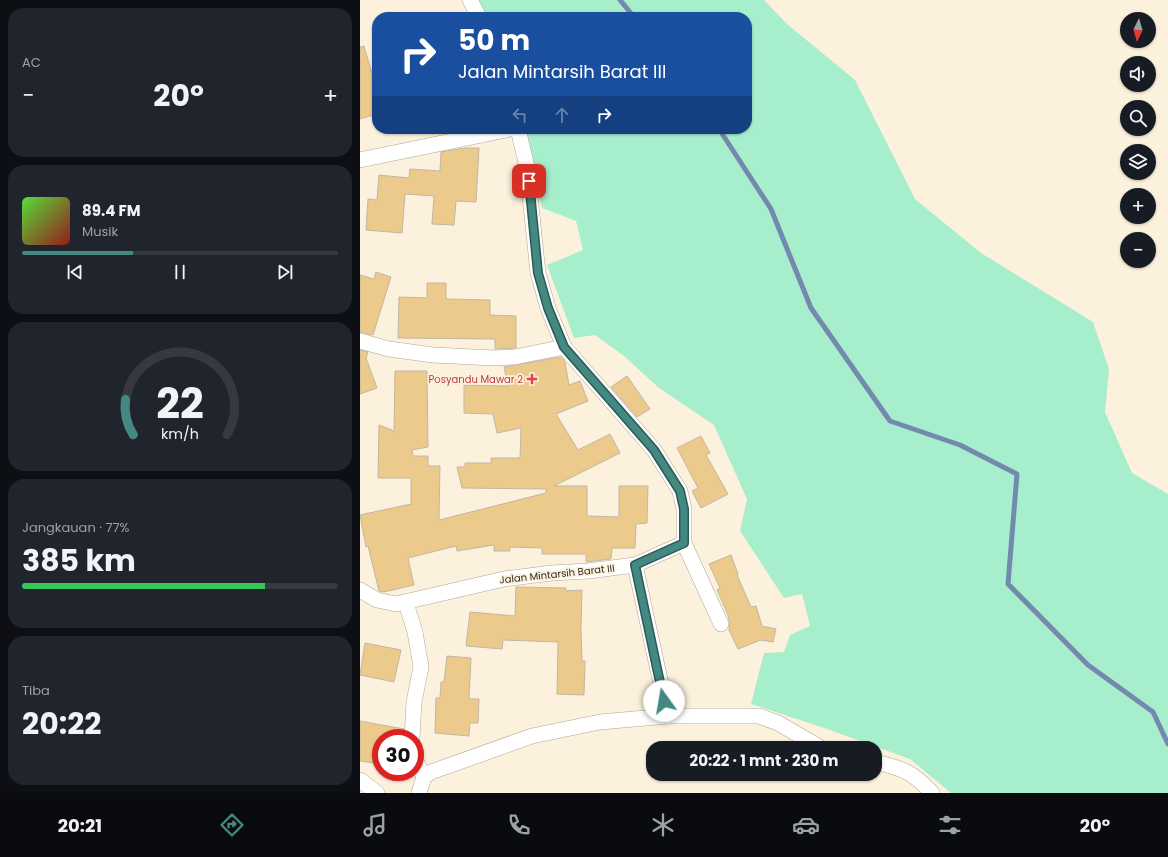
<!DOCTYPE html>
<html lang="id">
<head>
<meta charset="utf-8">
<style>
  body { margin:0; font-family:Poppins,sans-serif; background:#20242c; color:#f1f3f6; height:100vh; display:flex; flex-direction:column; font-size:15px; white-space:nowrap }
  * { box-sizing:border-box; margin:0 }
  p { font-size:13px; color:#9ea1a6 }
  .icon { flex:none; width:22px; height:22px; fill:none; stroke:currentColor; stroke-width:2; stroke-linecap:round; stroke-linejoin:round }
  .map { position:relative; flex:1; overflow:hidden }
  .details { display:flex; flex-direction:column; gap:8px; padding:8px; background:#0d0f14; width:360px }
  .details>* { flex:none }
  .top-card { position:absolute; left:12px; top:12px; width:380px; height:122px; border-radius:16px; box-shadow:0 1px 3px #0004; background:#1a4fa0; color:#fff; overflow:hidden }
  .needle { width:26px; rotate:185deg }
  .buttons { position:absolute; left:760px; top:12px; display:grid; gap:8px }
  .buttons a { display:grid; place-items:center; width:36px; height:36px; border-radius:50%; background:#171b24; box-shadow:0 1px 3px #0004; font-size:20px }
  .speed { position:absolute; left:12px; top:729px; display:flex; gap:8px; font-size:20px; font-weight:700; text-align:center }
  .speed>* { display:grid; place-content:center; width:52px; height:52px; border-radius:50%; background:#171b24; box-shadow:0 1px 3px #0004; line-height:1 }
  .speed .limit { border:6px solid #d22; background:#fff; color:#111 }
  .pin { position:absolute; display:grid; place-items:center; width:34px; height:34px; color:#fff; margin:-17px; border-radius:8px; box-shadow:0 2px 6px #0006 }
  .me { position:absolute; width:44px; margin:-22px; rotate:347deg; stroke-linejoin:round; filter:drop-shadow(0 0 3px #0008) }
  .turn { display:flex; align-items:center; gap:14px; height:84px; padding:0 20px; font-size:18px }
  .turn .icon { width:52px; height:52px; stroke-width:2.5 }
  .turn b { display:block; font-size:28px; line-height:34px }
  .lanes { display:flex; align-items:center; height:38px; padding:0 20px; background:#0003; justify-content:center; gap:20px; direction:ltr }
  .lanes .off { opacity:.35 }
  .big { font-size:30px; font-weight:700; line-height:1.1 }
  .details .widget { flex:1; display:flex; flex-direction:column; justify-content:center; gap:6px; min-width:0; padding:0 14px; border-radius:16px; background:#20242c }
  .details .dial { align-items:center; gap:0 }
  .dial svg { height:104px; overflow:visible; fill:none; stroke:#363941; stroke-width:7; stroke-linecap:round; text-anchor:middle }
  .dial text { fill:#f1f3f6; stroke:none }
  .song { display:flex; align-items:center; gap:12px }
  .cover { width:48px; height:48px; border-radius:6px; background:linear-gradient(135deg,hsl(110 70% 55%),hsl(0 70% 35%)) }
  .played { height:4px; border-radius:2px; background:linear-gradient(90deg,#438981 35%,#363941 35%) }
  .keys { display:flex; justify-content:space-around; direction:ltr }
  .heat { display:flex; justify-content:space-between; align-items:center; font-size:22px; direction:ltr }
  .charge { height:6px; border-radius:3px; background:linear-gradient(90deg,#34c759 77%,#363941 0) }
  .trip { position:absolute; left:286px; top:741px; width:236px; height:40px; border-radius:16px; background:#171b24; box-shadow:0 1px 3px #0004; font-weight:700; line-height:40px; text-align:center }
  .tabs { display:flex; height:64px; justify-content:space-around; align-items:center; background:#090b0e; color:#9ea1a6 }
  .tabs .icon { width:28px; height:28px }
  .tabs .current { color:#438981 }
  .tabs b { font-size:18px; color:#f1f3f6 }
  main { display:flex; flex:1; min-height:0 }
  .map>svg:first-child { display:block }
  .green { fill:#a7efcc }
  .lines { fill:none; stroke-linecap:round; stroke-linejoin:round }
  .stream { stroke:#7489ae; stroke-width:5 }
  .building { fill:#ecca8b; stroke:#c1b7a4 }
  .minor-casing { stroke:#b0a694; stroke-width:16 }
  .minor { stroke:#fff; stroke-width:15 }
  .route-casing { stroke:#2c5954; stroke-width:10 }
  .route { stroke:#438981; stroke-width:7 }
  .health-dot { fill:#e0444e; stroke:#fcf1dd; stroke-width:1.5 }
  .labels { text-anchor:middle; dominant-baseline:central; stroke-width:3.5; stroke-linejoin:round; paint-order:stroke }
  .health-label { font-size:10px; fill:#be3a42; stroke:#fcf1dd; text-anchor:end }
  .street-label { font-size:10px; fill:#312d25; stroke:#fcf1dd }
</style>
</head>
<body>
<main>
<section class="details">
<div class="widget"><p>AC</p>
<div class="heat"><a>−</a><b class="big">20°</b><a>+</a></div>
</div>
<div class="widget">
<div class="song"><i class="cover"></i><div><b>89.4 FM</b><p>Musik</p></div></div>
<div class="played"></div>
<div class="keys"><svg class="icon" aria-label="previous" viewBox="0 0 24 24"><path d="M18 5L8 12l10 7zM5 5v14"/></svg><svg class="icon" aria-label="pause" viewBox="0 0 24 24"><path d="M8 5v14M16 5v14"/></svg><svg class="icon" aria-label="next" viewBox="0 0 24 24"><path d="M6 5l10 7-10 7zM19 5v14"/></svg></div>
</div>
<div class="widget dial"><svg viewBox="0 0 100 80">
<path d="M14 69A42 42 0 1 1 86 69"/>
<path d="M14 69A42 42 0 0 1 8 42" stroke="#438981"/>
<text x="50" y="56" font-size="32" font-weight="700">22</text>
<text x="50" y="72" font-size="11">km/h</text>
</svg></div>
<div class="widget"><p>Jangkauan · 77%</p><b class="big">385 km</b><div class="charge"></div></div>
<div class="widget"><p>Tiba</p><b class="big">20:22</b></div>
</section>
<div class="map">
<svg width="808" height="793" viewBox="0 0 808 793">
  <rect width="100%" height="100%" fill="#fcf1dd"/>
  <path class="green" d="M117 0H404L427 24 495 80 555 199 621 253 733 322 749 369 745 412 772 473 808 494V793H591L550 759 467 729 391 704 404 653 424 652 430 635 450 626 442 594 424 598 380 531 387 499 354 425 299 388 264 356 235 335 214 338 187 265 223 250 216 221 182 208 168 146 161 129H387V17H125Z"/>
  <g class="lines">
    <g class="stream">
      <path d="M260 0 274 17"/>
      <path d="M359 129 411 209 451 308 530 421 600 445 657 474 648 584 728 665 793 712 808 744"/>
    </g>
  </g>
  <g class="building">
    <path d="M4 46 14 80 17 79V114L0 119V47Z"/>
    <path d="M105 148H119L116 202 96 201 94 225 72 224 74 196 45 194 42 233 6 230 8 199 17 200 19 175 49 178 50 169 80 171 81 152Z"/>
    <path d="M16 272 31 277 13 335 0 332V275L14 279Z"/>
    <path d="M67 283H86V299L130 300V315L156 316V348L135 349V339L38 338 39 297 67 298Z"/>
    <path d="M0 350 8 352 6 358 17 388 0 394Z"/>
    <path d="M201 357 205 362 209 385 220 381 228 401 196 414 218 450 250 434 260 453 194 486H227V516L259 517V486H288L287 523 276 524 275 548H252L251 559 226 562V554H182V548L150 547V551H134V545L97 551 96 546 48 558 54 585 24 592 19 591 8 546 6 547 0 515 51 504V478H18L19 425 32 430 34 433 35 371H67L68 447 52 450 53 456H68V466H80L79 520 186 493V489L102 488 97 467H105V463H131V458H160L161 428 137 433 133 414 104 413V385L148 386 144 367Z"/>
    <path d="M267 376 290 409 277 417 251 387Z"/>
    <path d="M341 436 350 453 346 455 368 494 341 508 332 491 338 488 317 448Z"/>
    <path d="M371 555 378 574 377 575 391 607 396 606 402 626 416 629 413 642 401 640 378 649 369 630 370 624 368 615 357 590 360 588 349 564Z"/>
    <path d="M156 587 206 588V591L222 590 221 628 222 661H225L224 695 197 694 198 642 143 640 142 649 106 646 110 612 155 616Z"/>
    <path d="M5 643 41 650 34 682 0 675Z"/>
    <path d="M87 656 111 658 109 699H119L118 723H110L109 736 75 733 76 698H80L81 682H84Z"/>
    <path d="M0 721 44 729 43 738H21V764L0 761Z"/>
  </g>
  <g class="lines">
    <defs>
      <g id="minor">
        <path d="M110 0 119 17"/>
        <path d="M158 129 167 167 178 273 188 308 204 347"/>
        <path d="M0 160 150 129"/>
        <path d="M0 341 29 349 73 355 134 358 155 357 204 347 294 450 320 491 324 509V543L361 624"/>
        <path d="M275 565 308 716"/>
        <path d="M0 590 17 600 36 604 144 579 192 573 228 571 275 565 324 543"/>
        <path d="M46 603 55 632 61 667 54 702 52 738"/>
        <path d="M55 759 64 777"/>
        <path d="M515 762C542 768 553 772 572 793"/>
        <path d="M0 780 17 793"/>
        <path d="M59 793 64 777 71 772 172 736 240 722 308 716H399L418 723 461 748"/>
      </g>
    </defs>
    <use href="#minor" class="minor-casing"/>
    <use href="#minor" class="minor"/>
  </g>
  <g class="lines">
    <defs>
      <path id="route" d="M169 181 178 273 188 308 204 347 294 450 320 491 324 509V543L275 565 304 701"/>
    </defs>
    <use href="#route" class="route-casing"/>
    <use href="#route" class="route"/>
  </g>
  <path class="health-dot" d="M170 373h4v4h4v4h-4v4h-4v-4h-4v-4h4z"/>
  <g class="labels">
    <g class="health-label">
      <text x="163" y="379">Posyandu Mawar 2</text>
    </g>
    <g class="street-label">
      <text transform="translate(197 574) rotate(-6)">Jalan Mintarsih Barat III</text>
    </g>
  </g>
</svg>
<div class="buttons">
<a><svg class="needle" viewBox="-14 -14 28 28"><path d="M0-13l5 13h-10z" fill="#e53935"/><path d="M0 13l5-13h-10z" fill="#9ea1a6"/></svg></a>
<a><svg class="icon" aria-label="sound" viewBox="0 0 24 24"><path d="M4 9h4l5-4v14l-5-4H4zM17 9q2 3 0 6"/></svg></a>
<a><svg class="icon" aria-label="search" viewBox="0 0 24 24"><circle cx="10" cy="10" r="6"/><path d="M15 15l6 6"/></svg></a>
<a><svg class="icon" aria-label="layers" viewBox="0 0 24 24"><path d="M12 4l9 5-9 5-9-5zM3 14l9 5 9-5"/></svg></a>
<a>+</a>
<a>−</a>
</div>
<div class="speed"><div class="limit">30</div></div>
<div class="pin" style="left:169px;top:181px;background:#d93025"><svg class="icon" aria-label="arrive" viewBox="0 0 24 24"><path d="M6 21V4h12l-3 4 3 4H6"/></svg></div>
<svg class="me" style="left:304px;top:701px" viewBox="-20 -20 40 40"><circle r="19" fill="#fff"/><path d="M0-13L10 11 0 6-10 11z" fill="#438981"/></svg>
<div class="trip">20:22 · 1 mnt · 230 m</div>
<div class="top-card">
<div class="turn"><svg class="icon" aria-label="right" viewBox="0 0 24 24"><path d="M7 20v-9h11M14 6l5 5-5 5"/></svg><div><b>50 m</b>Jalan Mintarsih Barat III</div></div>
<div class="lanes"><svg class="icon off" aria-label="left" viewBox="0 0 24 24"><path d="M17 20v-9H6M10 6l-5 5 5 5"/></svg><svg class="icon off" aria-label="ahead" viewBox="0 0 24 24"><path d="M12 20V5M6 11l6-6 6 6"/></svg><svg class="icon" aria-label="right" viewBox="0 0 24 24"><path d="M7 20v-9h11M14 6l5 5-5 5"/></svg></div>
</div>
</div>
</main>
<nav class="tabs">
<b>20:21</b>
<svg class="icon current" aria-label="directions" viewBox="0 0 24 24"><path d="M12 3l9 9-9 9-9-9zM9 14v-3h6M13 9l2 2-2 2"/></svg>
<svg class="icon" aria-label="music" viewBox="0 0 24 24"><path d="M9 18V5l10-2v13"/><circle cx="6" cy="18" r="3"/><circle cx="16" cy="16" r="3"/></svg>
<svg class="icon" aria-label="phone" viewBox="0 0 24 24"><path d="M5 4h4l2 5-3 2q2 4 5 5l2-3 5 2v4C11 20 4 13 5 4z"/></svg>
<svg class="icon" aria-label="climate" viewBox="0 0 24 24"><path d="M12 3v18M4 7l16 10M4 17L20 7"/></svg>
<svg class="icon" aria-label="car" viewBox="0 0 24 24"><path d="M5 17H2v-5l4-1 3-4h7l3 4 3 1v5h-3M9 17h6M6 11h13"/><circle cx="7" cy="17" r="2"/><circle cx="17" cy="17" r="2"/></svg>
<svg class="icon" aria-label="filters" viewBox="0 0 24 24"><path d="M4 7h16M4 17h16"/><circle cx="9" cy="7" r="2"/><circle cx="15" cy="17" r="2"/></svg>
<b>20°</b>
</nav>
</body>
</html>
